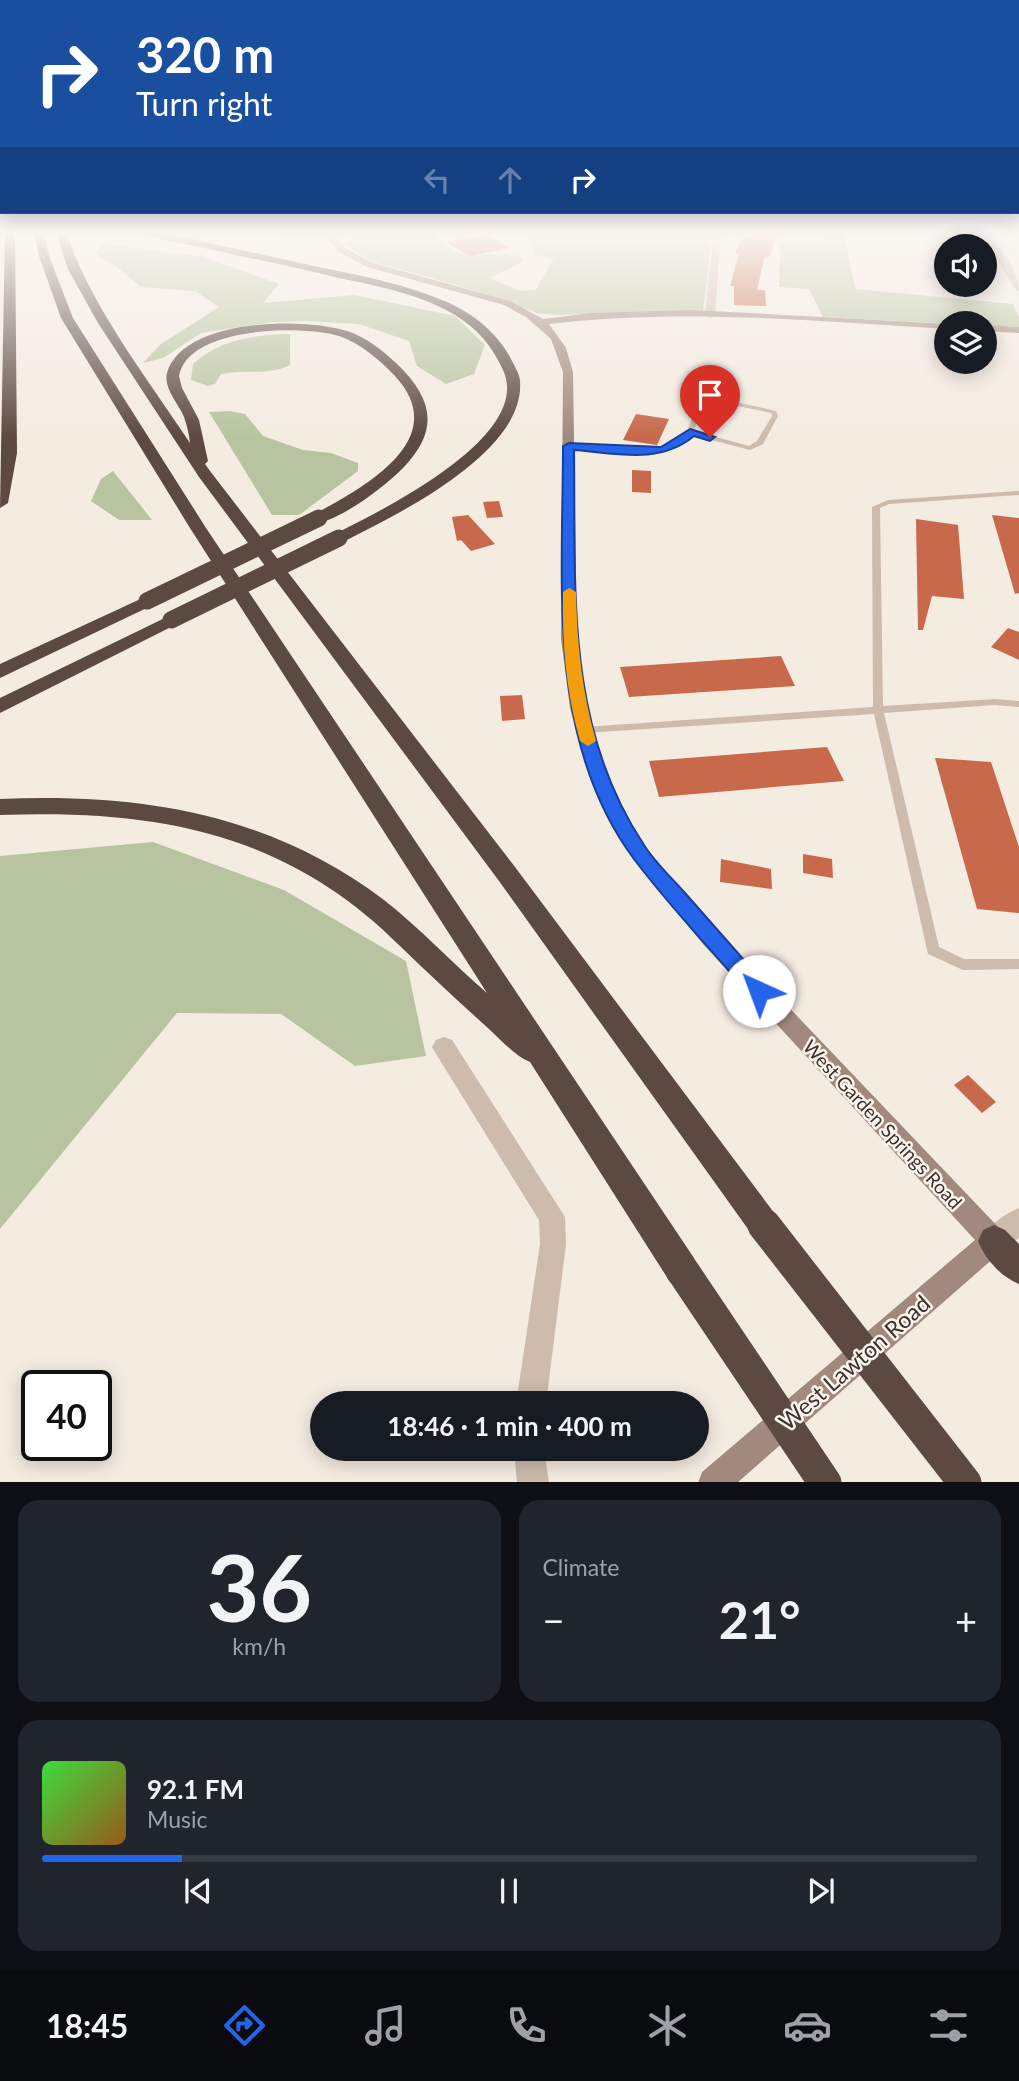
<!DOCTYPE html>
<html lang="en">
<head>
<meta charset="utf-8">
<style>
  body { margin:0; font-family:Lato,sans-serif; background:#20242c; color:#f1f3f6; height:100vh; display:flex; flex-direction:column; font-size:26px; white-space:nowrap }
  * { box-sizing:border-box; margin:0 }
  p { font-size:23px; color:#9ea1a6 }
  .icon { flex:none; width:38px; height:38px; fill:none; stroke:currentColor; stroke-width:2; stroke-linecap:round; stroke-linejoin:round }
  .map { position:relative; height:1482px; overflow:hidden }
  .details { display:flex; flex-direction:column; gap:18px; padding:18px; background:#0d0f14; flex:1 }
  .details>* { flex:none }
  .banner { position:absolute; left:0px; top:0px; width:1020px; height:214px; box-shadow:0 4px 18px #0003; background:#1a4fa0; color:#fff; overflow:hidden }
  .fabs { position:absolute; left:934px; top:234px; display:grid; gap:14px }
  .fabs a { display:grid; place-items:center; width:63px; height:63px; border-radius:50%; background:#171b24; box-shadow:0 4px 18px #0003; font-size:35px }
  .speed { position:absolute; left:21px; top:1370px; display:flex; gap:14px; font-size:35px; font-weight:700; text-align:center }
  .speed>* { display:grid; place-content:center; width:91px; height:91px; border-radius:50%; background:#171b24; box-shadow:0 4px 18px #0003; line-height:1 }
  .speed .limit { border:4px solid #111; border-radius:10px; background:#fff; color:#111 }
  .pin { position:absolute; display:grid; place-items:center; width:60px; height:60px; color:#fff; margin:-72px -30px; border-radius:50% 50% 50% 0; rotate:-45deg; box-shadow:0 0 7px #0007 }
  .pin .icon { rotate:45deg }
  .me { position:absolute; width:77px; margin:-38px; rotate:317deg; stroke-linejoin:round; filter:drop-shadow(0 0 5px #0008) }
  .turn { display:flex; align-items:center; gap:24px; height:147px; padding:0 21px; font-size:32px }
  .turn .icon { width:91px; height:91px; stroke-width:2.5 }
  .turn b { display:block; font-size:49px; line-height:60px }
  .lanes { display:flex; align-items:center; height:66px; padding:0 21px; background:#0003; justify-content:center; gap:35px; direction:ltr }
  .lanes .off { opacity:.35 }
  .big { font-size:52px; font-weight:700; line-height:1.1 }
  .details .widget { flex:1; display:flex; flex-direction:column; justify-content:center; gap:10px; min-width:0; padding:0 24px; border-radius:21px; background:#20242c }
  .details .dial { align-items:center; gap:0 }
  .dial b { font-size:91px; line-height:1 }
  .song { display:flex; align-items:center; gap:21px }
  .cover { width:84px; height:84px; border-radius:10px; background:linear-gradient(135deg,hsl(120 70% 55%),hsl(30 70% 35%)) }
  .played { height:7px; border-radius:4px; background:linear-gradient(90deg,#2563eb 15%,#363941 15%) }
  .keys { display:flex; justify-content:space-around; direction:ltr }
  .heat { display:flex; justify-content:space-between; align-items:center; font-size:38px; direction:ltr }
  .details .tiles { flex:1; display:grid; gap:18px; grid-template-columns:1fr 1fr }
  .widget:last-child { grid-column:span 2 }
  .trip { position:absolute; left:310px; top:1391px; width:399px; height:70px; border-radius:35px; background:#171b24; box-shadow:0 4px 18px #0003; font-weight:700; line-height:70px; text-align:center }
  .dock { display:flex; height:112px; justify-content:space-around; align-items:center; background:#090b0e; color:#9ea1a6 }
  .dock .icon { width:49px; height:49px }
  .dock .selected { color:#2563eb }
  .dock b { font-size:32px; color:#f1f3f6 }
  .map>svg:first-child { display:block }
  .green { fill:#b8c4a0 }
  .building { fill:#c8694b }
  .lines { fill:none; stroke-linecap:round; stroke-linejoin:round }
  .lane { fill:#cdbbac; fill-rule:evenodd }
  .street { fill:#cdbbac; fill-rule:evenodd }
  .secondary { fill:#a18a7d; fill-rule:evenodd }
  .highway { fill:#5c4a42; fill-rule:evenodd }
  .highway-bridge-far1 { stroke:#5c4a42; stroke-width:17 }
  .highway-bridge { stroke:#5c4a42; stroke-width:33 }
  .route { fill:#2563eb; stroke:#184099; stroke-width:2 }
  .slow { fill:#f59e0b }
  .labels { text-anchor:middle; dominant-baseline:central; stroke-width:5; stroke-linejoin:round; paint-order:stroke }
  .street-label { font-size:19px; fill:#3b302b; stroke:#fbf5ee }
  .near-street-label { font-size:23px; fill:#3b302b; stroke:#fbf5ee }
</style>
</head>
<body>
<div class="map">
<svg width="1019" height="1483" viewBox="0 0 1019 1483">
  <rect width="100%" height="100%" fill="#f4ebe1"/>
  <g class="green">
    <path d="M372 230H456L434 234C459 268 492 247 523 257V262L489 278 520 291 536 290 554 258 535 255 527 230H713L703 311 554 315 537 313 460 286 370 261 343 243Z"/>
    <path d="M824 230H843L855 289 1013 304 1019 318V327L823 317 809 289 779 287 780 244 825 242Z"/>
    <path d="M104 244 203 257 279 284 263 303 355 295 455 316 485 345 474 374 446 384 417 366 409 341 359 324 306 321 273 322 201 333 163 358 143 363 161 344 219 307 195 291 141 287 118 268 94 253Z"/>
    <path d="M290 334V365C269 376 244 369 221 374L215 384 208 386 191 380 193 364C221 339 254 335 290 334Z"/>
    <path d="M230 411 245 414 263 436 303 450 331 453 358 463V471L299 515H272L209 412Z"/>
    <path d="M113 471 152 520H119L91 501 101 479Z"/>
    <path d="M153 842 284 890 406 961 426 1056 355 1066 281 1014 177 1013 0 1229V856Z"/>
  </g>
  <g class="building">
    <path d="M764 230H778L770 256 764 259 757 290H765L766 306 734 305V286H730L739 254 735 253 741 240Z"/>
    <path d="M487 235 510 248 469 256 446 242Z"/>
    <path d="M636 414 669 419 657 445 623 440Z"/>
    <path d="M632 470 651 471V493L632 492Z"/>
    <path d="M499 501 503 517 487 518 483 502Z"/>
    <path d="M468 515 495 544 471 551 461 540 457 541 452 517Z"/>
    <path d="M992 515 1019 518V593L1015 594Z"/>
    <path d="M916 519 958 525 964 599 932 596 923 630H918Z"/>
    <path d="M1008 628 1019 632V660L991 647Z"/>
    <path d="M781 656 795 686 629 697 620 667Z"/>
    <path d="M522 695 525 719 502 721 500 696Z"/>
    <path d="M827 747 844 781 659 797 649 761Z"/>
    <path d="M935 758 991 762 1019 847V913L977 909Z"/>
    <path d="M803 854 832 859 833 878 803 873Z"/>
    <path d="M721 859 771 869 772 889 720 882Z"/>
    <path d="M968 1075 996 1102 982 1113 954 1085Z"/>
  </g>
  <g class="lines">
    <g class="lane">
      <path d="M709 396 776 411 778 416 763 444 750 450 693 435 692 438 663 452 569 448 565 446 569 444 662 448 686 435 698 400ZM709 400 771 413 772 416 757 441 749 446 694 431 704 401Z"/>
      <path d="M1019 491V495L889 504 880 508 883 706 995 699 1019 701V707L995 705 884 713 939 947 964 959H1019V969L963 970 928 954 874 714 585 733 580 730 585 727 873 707 872 507 888 500Z"/>
    </g>
    <g class="street">
      <path d="M244 230H284L333 235 329 237Z"/>
      <path d="M714 230 721 231 715 315 710 318 705 315Z"/>
      <path d="M961 230C989 229 1019 264 1019 291L1014 288 995 255Z"/>
      <path d="M444 1037 452 1040 565 1217 566 1244 546 1404H516L540 1244 539 1220 436 1054 432 1047 436 1040Z"/>
      <path d="M1019 1208V1238L994 1254 985 1250 981 1241C987 1226 1004 1214 1019 1208Z"/>
      <path d="M514 1449H544L549 1483H517Z"/>
    </g>
    <g class="secondary">
      <path d="M321 230H329L345 248 373 263 510 301 543 319 592 313 693 310 950 324H947V329C814 321 681 308 549 324L566 348 573 372 577 639 586 708 603 763 626 816 647 849 717 932 1003 1232 1007 1241 1003 1250 737 1483H698L702 1472 975 1240 703 944 633 859 608 818 585 763 570 708 561 639 563 372 551 339 526 317 504 305 367 267 339 252Z"/>
      <path d="M985 325 1019 327V333L985 331Z"/>
    </g>
    <g class="highway">
      <path d="M5 230H15L17 453 8 503 0 508Z"/>
      <path d="M33 230H43L49 256 73 318 206 528 694 1258 698 1270 694 1282 682 1286 670 1282 530 1062C515 1056 502 1041 489 1029 459 1002 429 974 400 946 286 832 155 809 0 815V799C140 793 269 813 384 900 420 928 452 963 487 993L190 528 61 318 39 256Z"/>
      <path d="M55 230H65C92 308 145 375 190 443 189 434 187 425 184 417 179 404 163 388 167 373 183 318 304 317 347 331 366 337 382 350 396 363 432 397 441 429 403 468 384 487 346 516 319 523L311 518 313 515C362 488 454 440 395 376 380 360 360 343 339 336 302 325 188 326 179 376L182 388 199 420 208 461 205 464 210 471 515 867 775 1214 780 1225 775 1236 764 1241 753 1236 499 881 199 477 98 323 68 269Z"/>
      <path d="M138 230H154C207 243 261 254 314 266 359 275 405 284 447 302 474 314 499 334 512 361 515 367 520 375 520 381 526 452 398 514 345 541H333L331 538 333 535C380 511 534 437 503 370 492 346 478 329 455 315 420 294 378 286 339 278 294 267 249 258 204 248 184 243 155 241 138 230Z"/>
      <path d="M147 596 153 597 156 601 153 605 0 678V664Z"/>
      <path d="M171 615 180 620 177 624 0 713V698Z"/>
      <path d="M994 1225 1005 1230 1019 1244V1284C1001 1277 985 1259 978 1241L983 1230Z"/>
    </g>
    <g class="highway-bridge-far1">
      <path d="M147 601 319 518"/>
      <path d="M171 620 339 538"/>
    </g>
    <g class="highway-bridge">
      <path d="M764 1225 965 1483"/>
      <path d="M682 1270 825 1483"/>
    </g>
  </g>
  <linearGradient id="sky" x2="0" y2="1"><stop stop-color="#7eb2d2"/><stop offset="0.53" stop-color="#faf6f2"/><stop offset="1" stop-color="#faf6f2" stop-opacity="0"/></linearGradient>
  <rect width="1019" height="437" fill="url(#sky)"/>
  <path class="route" d="M690 429 715 437 710 441 694 436C659 465 616 453 574 450 576 588 564 725 644 845 655 863 672 878 685 893 712 924 739 954 766 985L769 991 766 997 759 1000 752 997C713 952 670 907 634 859 546 741 563 584 563 446L569 443 661 447Z"/>
  <path class="slow" d="M569 588 576 592C577 643 582 692 596 741L588 746 580 741C566 692 562 643 563 592Z"/>
  <g class="labels">
    <g class="street-label">
      <text transform="translate(883 1124) rotate(47)">West Garden Springs Road</text>
    </g>
    <g class="near-street-label">
      <text transform="translate(854 1362) rotate(-41)">West Lawton Road</text>
    </g>
  </g>
</svg>
<div class="fabs">
<a><svg class="icon" aria-label="sound" viewBox="0 0 24 24"><path d="M4 9h4l5-4v14l-5-4H4zM17 9q2 3 0 6"/></svg></a>
<a><svg class="icon" aria-label="layers" viewBox="0 0 24 24"><path d="M12 4l9 5-9 5-9-5zM3 14l9 5 9-5"/></svg></a>
</div>
<div class="speed"><div class="limit">40</div></div>
<div class="pin" style="left:710px;top:437px;background:#d93025"><svg class="icon" aria-label="arrive" viewBox="0 0 24 24"><path d="M6 21V4h12l-3 4 3 4H6"/></svg></div>
<svg class="me" style="left:759px;top:991px" viewBox="-20 -20 40 40"><circle r="19" fill="#fff"/><path d="M0-13L10 11 0 6-10 11z" fill="#2563eb"/></svg>
<div class="trip">18:46 · 1 min · 400 m</div>
<div class="banner">
<div class="turn"><svg class="icon" aria-label="right" viewBox="0 0 24 24"><path d="M7 20v-9h11M14 6l5 5-5 5"/></svg><div><b>320 m</b>Turn right</div></div>
<div class="lanes"><svg class="icon off" aria-label="left" viewBox="0 0 24 24"><path d="M17 20v-9H6M10 6l-5 5 5 5"/></svg><svg class="icon off" aria-label="ahead" viewBox="0 0 24 24"><path d="M12 20V5M6 11l6-6 6 6"/></svg><svg class="icon" aria-label="right" viewBox="0 0 24 24"><path d="M7 20v-9h11M14 6l5 5-5 5"/></svg></div>
</div>
</div>
<section class="details">
<div class="tiles">
<div class="widget dial"><b>36</b><p>km/h</p></div>
<div class="widget"><p>Climate</p>
<div class="heat"><a>−</a><b class="big">21°</b><a>+</a></div>
</div>
<div class="widget">
<div class="song"><i class="cover"></i><div><b>92.1 FM</b><p>Music</p></div></div>
<div class="played"></div>
<div class="keys"><svg class="icon" aria-label="previous" viewBox="0 0 24 24"><path d="M18 5L8 12l10 7zM5 5v14"/></svg><svg class="icon" aria-label="pause" viewBox="0 0 24 24"><path d="M8 5v14M16 5v14"/></svg><svg class="icon" aria-label="next" viewBox="0 0 24 24"><path d="M6 5l10 7-10 7zM19 5v14"/></svg></div>
</div>
</div>
</section>
<nav class="dock">
<b>18:45</b>
<svg class="icon selected" aria-label="directions" viewBox="0 0 24 24"><path d="M12 3l9 9-9 9-9-9zM9 14v-3h6M13 9l2 2-2 2"/></svg>
<svg class="icon" aria-label="music" viewBox="0 0 24 24"><path d="M9 18V5l10-2v13"/><circle cx="6" cy="18" r="3"/><circle cx="16" cy="16" r="3"/></svg>
<svg class="icon" aria-label="phone" viewBox="0 0 24 24"><path d="M5 4h4l2 5-3 2q2 4 5 5l2-3 5 2v4C11 20 4 13 5 4z"/></svg>
<svg class="icon" aria-label="climate" viewBox="0 0 24 24"><path d="M12 3v18M4 7l16 10M4 17L20 7"/></svg>
<svg class="icon" aria-label="car" viewBox="0 0 24 24"><path d="M5 17H2v-5l4-1 3-4h7l3 4 3 1v5h-3M9 17h6M6 11h13"/><circle cx="7" cy="17" r="2"/><circle cx="17" cy="17" r="2"/></svg>
<svg class="icon" aria-label="filters" viewBox="0 0 24 24"><path d="M4 7h16M4 17h16"/><circle cx="9" cy="7" r="2"/><circle cx="15" cy="17" r="2"/></svg>
</nav>
</body>
</html>
